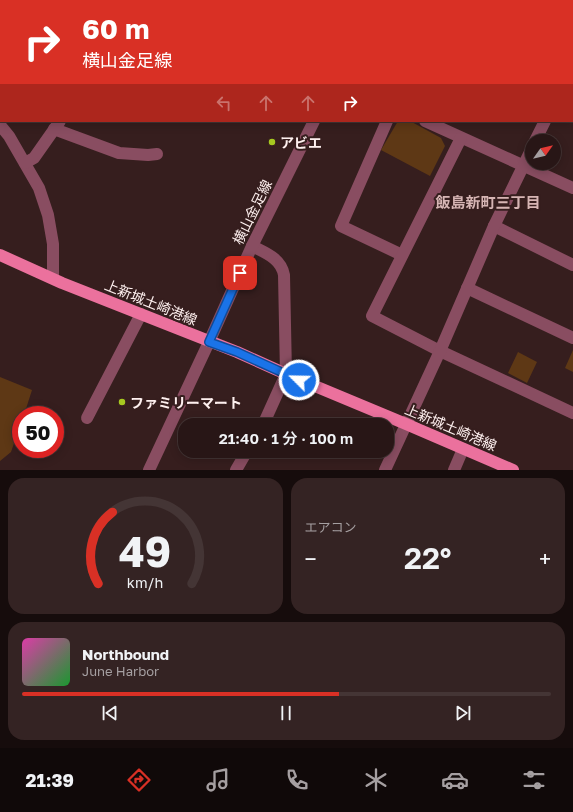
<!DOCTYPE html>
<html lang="ja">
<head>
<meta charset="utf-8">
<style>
  body { margin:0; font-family:"Golos Text","Noto Sans JP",sans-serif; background:#342323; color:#f1f3f6; height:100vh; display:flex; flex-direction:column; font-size:15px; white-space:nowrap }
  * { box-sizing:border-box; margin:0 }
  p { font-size:13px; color:#a59fa1 }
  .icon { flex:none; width:22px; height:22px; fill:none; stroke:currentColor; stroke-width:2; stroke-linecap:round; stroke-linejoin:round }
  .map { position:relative; height:470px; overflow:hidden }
  .side { display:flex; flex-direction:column; gap:8px; padding:8px; background:#160c0c; flex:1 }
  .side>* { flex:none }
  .top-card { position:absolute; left:0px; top:0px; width:573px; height:122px; box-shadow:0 2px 10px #0003,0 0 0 1px #443535; background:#d93025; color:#fff; overflow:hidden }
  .needle { width:26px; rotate:56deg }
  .controls { position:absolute; left:525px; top:134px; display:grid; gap:8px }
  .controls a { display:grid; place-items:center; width:36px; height:36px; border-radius:50%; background:#281616; box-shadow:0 2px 10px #0003,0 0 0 1px #443535; font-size:20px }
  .speed { position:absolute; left:12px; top:406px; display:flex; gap:8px; font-size:20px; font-weight:700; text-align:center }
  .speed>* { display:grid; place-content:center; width:52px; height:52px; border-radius:50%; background:#281616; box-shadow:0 2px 10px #0003,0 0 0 1px #443535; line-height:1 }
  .speed .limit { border:6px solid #d22; background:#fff; color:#111 }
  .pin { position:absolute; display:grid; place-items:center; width:34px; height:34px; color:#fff; margin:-17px; border-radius:8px; box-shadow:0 2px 6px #0006 }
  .me { position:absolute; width:44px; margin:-22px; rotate:293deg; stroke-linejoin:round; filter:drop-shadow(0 0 3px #0008) }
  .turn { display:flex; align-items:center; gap:14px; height:84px; padding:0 16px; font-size:18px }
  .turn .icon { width:52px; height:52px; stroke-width:2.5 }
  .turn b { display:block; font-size:28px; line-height:34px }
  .lanes { display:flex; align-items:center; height:38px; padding:0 16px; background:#0003; justify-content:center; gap:20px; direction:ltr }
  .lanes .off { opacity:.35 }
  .big { font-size:30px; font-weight:600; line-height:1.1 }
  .side .tile { flex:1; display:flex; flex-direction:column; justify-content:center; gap:6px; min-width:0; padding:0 14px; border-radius:16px; background:#342323 }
  .side .dial { align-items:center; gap:0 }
  .dial svg { height:104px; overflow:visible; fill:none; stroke:#443535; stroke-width:7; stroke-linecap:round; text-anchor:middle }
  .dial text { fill:#f1f3f6; stroke:none }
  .song { display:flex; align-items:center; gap:12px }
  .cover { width:48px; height:48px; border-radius:6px; background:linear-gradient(135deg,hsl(320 70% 55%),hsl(130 70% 35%)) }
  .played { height:4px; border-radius:2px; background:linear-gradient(90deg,#d93025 60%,#443535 60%) }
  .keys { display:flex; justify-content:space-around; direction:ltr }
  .heat { display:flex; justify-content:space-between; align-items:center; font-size:22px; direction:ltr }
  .side .tiles { flex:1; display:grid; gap:8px; grid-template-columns:1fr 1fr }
  .tile:last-child { grid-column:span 2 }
  .trip { position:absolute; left:178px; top:418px; width:216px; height:40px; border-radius:16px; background:#281616; box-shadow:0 2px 10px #0003,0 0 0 1px #443535; font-weight:600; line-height:40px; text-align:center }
  .tab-bar { display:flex; height:64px; justify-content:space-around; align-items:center; background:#100909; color:#a59fa1 }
  .tab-bar .icon { width:28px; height:28px }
  .tab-bar .on { color:#d93025 }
  .tab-bar b { font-size:18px; color:#f1f3f6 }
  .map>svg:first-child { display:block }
  .green { fill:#5e3815 }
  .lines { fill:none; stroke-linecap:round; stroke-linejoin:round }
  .minor { stroke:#894d61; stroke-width:12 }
  .major { stroke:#eb719d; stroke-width:12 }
  .route-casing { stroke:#114b97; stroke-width:10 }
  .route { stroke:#1a73e8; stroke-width:7 }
  .poi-dot { fill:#a6c820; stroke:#361e1e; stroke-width:1.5 }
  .labels { text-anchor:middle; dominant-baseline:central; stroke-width:4; stroke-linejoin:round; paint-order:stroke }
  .poi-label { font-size:14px; font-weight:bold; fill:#fef0ef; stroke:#361e1e; text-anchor:start }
  .street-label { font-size:14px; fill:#fef0ef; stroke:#361e1e }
  .neighbourhood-label { font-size:15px; font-weight:bold; fill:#d6b5b4; stroke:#361e1e }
</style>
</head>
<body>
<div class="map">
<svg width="573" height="470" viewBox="0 0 573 470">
  <rect width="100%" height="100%" fill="#361e1e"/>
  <g class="green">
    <path d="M398 121H410L441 138 445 146 430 176 381 150Z"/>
    <path d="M573 350V372L565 368Z"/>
    <path d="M518 352 537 362 527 383 508 373Z"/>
    <path d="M0 377 32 390 24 415H21V423L11 452 0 461Z"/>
  </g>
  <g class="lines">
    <g class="minor">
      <path d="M476 0 478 1"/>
      <path d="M18 1 19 0"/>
      <path d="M118 1V0"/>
      <path d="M297 1V0"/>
      <path d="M375 1V0"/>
      <path d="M0 25 1 24"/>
      <path d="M572 44H573"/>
      <path d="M572 63 573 61"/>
      <path d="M572 116 573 117"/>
      <path d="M387 121 341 226 402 255"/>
      <path d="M425 121 573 188"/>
      <path d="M0 125 9 136 39 188 48 215 53 244V278"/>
      <path d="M54 129 119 153 148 155 157 154"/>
      <path d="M461 138 372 316 440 351 573 413"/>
      <path d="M535 141 545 121"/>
      <path d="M25 163 34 158 60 121"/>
      <path d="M494 226 573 265"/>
      <path d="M252 246C265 253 281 258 284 275L286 374 263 425"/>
      <path d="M467 288 573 338"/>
      <path d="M87 418 141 314"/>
      <path d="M149 470 209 342 252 246 314 121"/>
      <path d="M236 470 247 451"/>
      <path d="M385 470 440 351 494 226 532 148"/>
      <path d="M454 470 463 449"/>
    </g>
    <path class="major" d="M0 255 62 283 237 352 286 374 406 424 513 470"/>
  </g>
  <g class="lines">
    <defs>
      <path id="route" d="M240 273 209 342 237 352 299 380"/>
    </defs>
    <use href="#route" class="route-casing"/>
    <use href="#route" class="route"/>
  </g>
  <g class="poi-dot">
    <circle cx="272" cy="142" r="4"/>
    <circle cx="122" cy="402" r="4"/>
  </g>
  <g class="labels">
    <g class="poi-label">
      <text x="280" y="142">アビエ</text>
      <text x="130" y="402">ファミリーマート</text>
    </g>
    <g class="street-label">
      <text transform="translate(252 212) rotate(-64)">横山金足線</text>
      <text transform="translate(151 302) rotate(22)">上新城土崎港線</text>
      <text transform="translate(451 427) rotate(23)">上新城土崎港線</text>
    </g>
    <g class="neighbourhood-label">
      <text x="488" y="202">飯島新町三丁目</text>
    </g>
  </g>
</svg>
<div class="controls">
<a><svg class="needle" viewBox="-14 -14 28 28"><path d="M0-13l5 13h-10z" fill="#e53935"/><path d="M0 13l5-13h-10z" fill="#a59fa1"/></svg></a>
</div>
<div class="speed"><div class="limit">50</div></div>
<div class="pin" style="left:240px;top:273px;background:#d93025"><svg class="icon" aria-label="arrive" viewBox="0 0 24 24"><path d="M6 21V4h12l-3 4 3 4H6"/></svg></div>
<svg class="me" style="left:299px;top:380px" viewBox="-20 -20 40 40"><circle r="17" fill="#1a73e8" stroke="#fff" stroke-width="3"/><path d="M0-11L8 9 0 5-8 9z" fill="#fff"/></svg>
<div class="trip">21:40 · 1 分 · 100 m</div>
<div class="top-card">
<div class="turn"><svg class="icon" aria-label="right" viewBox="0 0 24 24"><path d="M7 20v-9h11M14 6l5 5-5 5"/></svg><div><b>60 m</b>横山金足線</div></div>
<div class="lanes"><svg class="icon off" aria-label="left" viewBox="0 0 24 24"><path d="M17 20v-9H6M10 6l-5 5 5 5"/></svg><svg class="icon off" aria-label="ahead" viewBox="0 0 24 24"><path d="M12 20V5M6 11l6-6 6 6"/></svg><svg class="icon off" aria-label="ahead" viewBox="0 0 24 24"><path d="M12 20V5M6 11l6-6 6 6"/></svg><svg class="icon" aria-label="right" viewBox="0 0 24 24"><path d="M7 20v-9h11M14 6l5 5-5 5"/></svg></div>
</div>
</div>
<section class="side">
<div class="tiles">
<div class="tile dial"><svg viewBox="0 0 100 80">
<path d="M14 69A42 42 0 1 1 86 69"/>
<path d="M14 69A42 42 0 0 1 25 14" stroke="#d93025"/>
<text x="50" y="56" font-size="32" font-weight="700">49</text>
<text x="50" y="72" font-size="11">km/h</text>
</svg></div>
<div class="tile"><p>エアコン</p>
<div class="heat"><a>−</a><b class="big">22°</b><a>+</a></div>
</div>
<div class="tile">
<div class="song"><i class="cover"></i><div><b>Northbound</b><p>June Harbor</p></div></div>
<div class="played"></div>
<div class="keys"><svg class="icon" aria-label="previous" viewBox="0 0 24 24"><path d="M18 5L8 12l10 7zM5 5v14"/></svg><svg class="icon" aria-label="pause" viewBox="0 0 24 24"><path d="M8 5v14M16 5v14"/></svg><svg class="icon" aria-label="next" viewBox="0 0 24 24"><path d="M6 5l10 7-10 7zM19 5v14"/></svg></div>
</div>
</div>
</section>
<nav class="tab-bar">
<b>21:39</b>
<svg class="icon on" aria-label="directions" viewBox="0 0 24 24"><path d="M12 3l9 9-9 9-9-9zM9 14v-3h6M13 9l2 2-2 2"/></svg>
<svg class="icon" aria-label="music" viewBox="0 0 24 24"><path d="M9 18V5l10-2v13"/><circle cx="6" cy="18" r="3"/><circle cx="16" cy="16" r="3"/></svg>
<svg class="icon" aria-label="phone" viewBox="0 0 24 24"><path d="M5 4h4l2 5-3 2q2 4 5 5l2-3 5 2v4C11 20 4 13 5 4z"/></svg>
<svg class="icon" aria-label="climate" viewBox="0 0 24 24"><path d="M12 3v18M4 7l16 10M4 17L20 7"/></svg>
<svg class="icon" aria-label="car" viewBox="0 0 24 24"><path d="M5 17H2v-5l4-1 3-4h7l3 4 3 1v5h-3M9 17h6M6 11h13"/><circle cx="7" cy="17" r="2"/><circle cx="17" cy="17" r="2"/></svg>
<svg class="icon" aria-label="filters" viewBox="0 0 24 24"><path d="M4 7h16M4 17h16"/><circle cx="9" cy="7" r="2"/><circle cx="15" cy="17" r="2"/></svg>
</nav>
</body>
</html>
